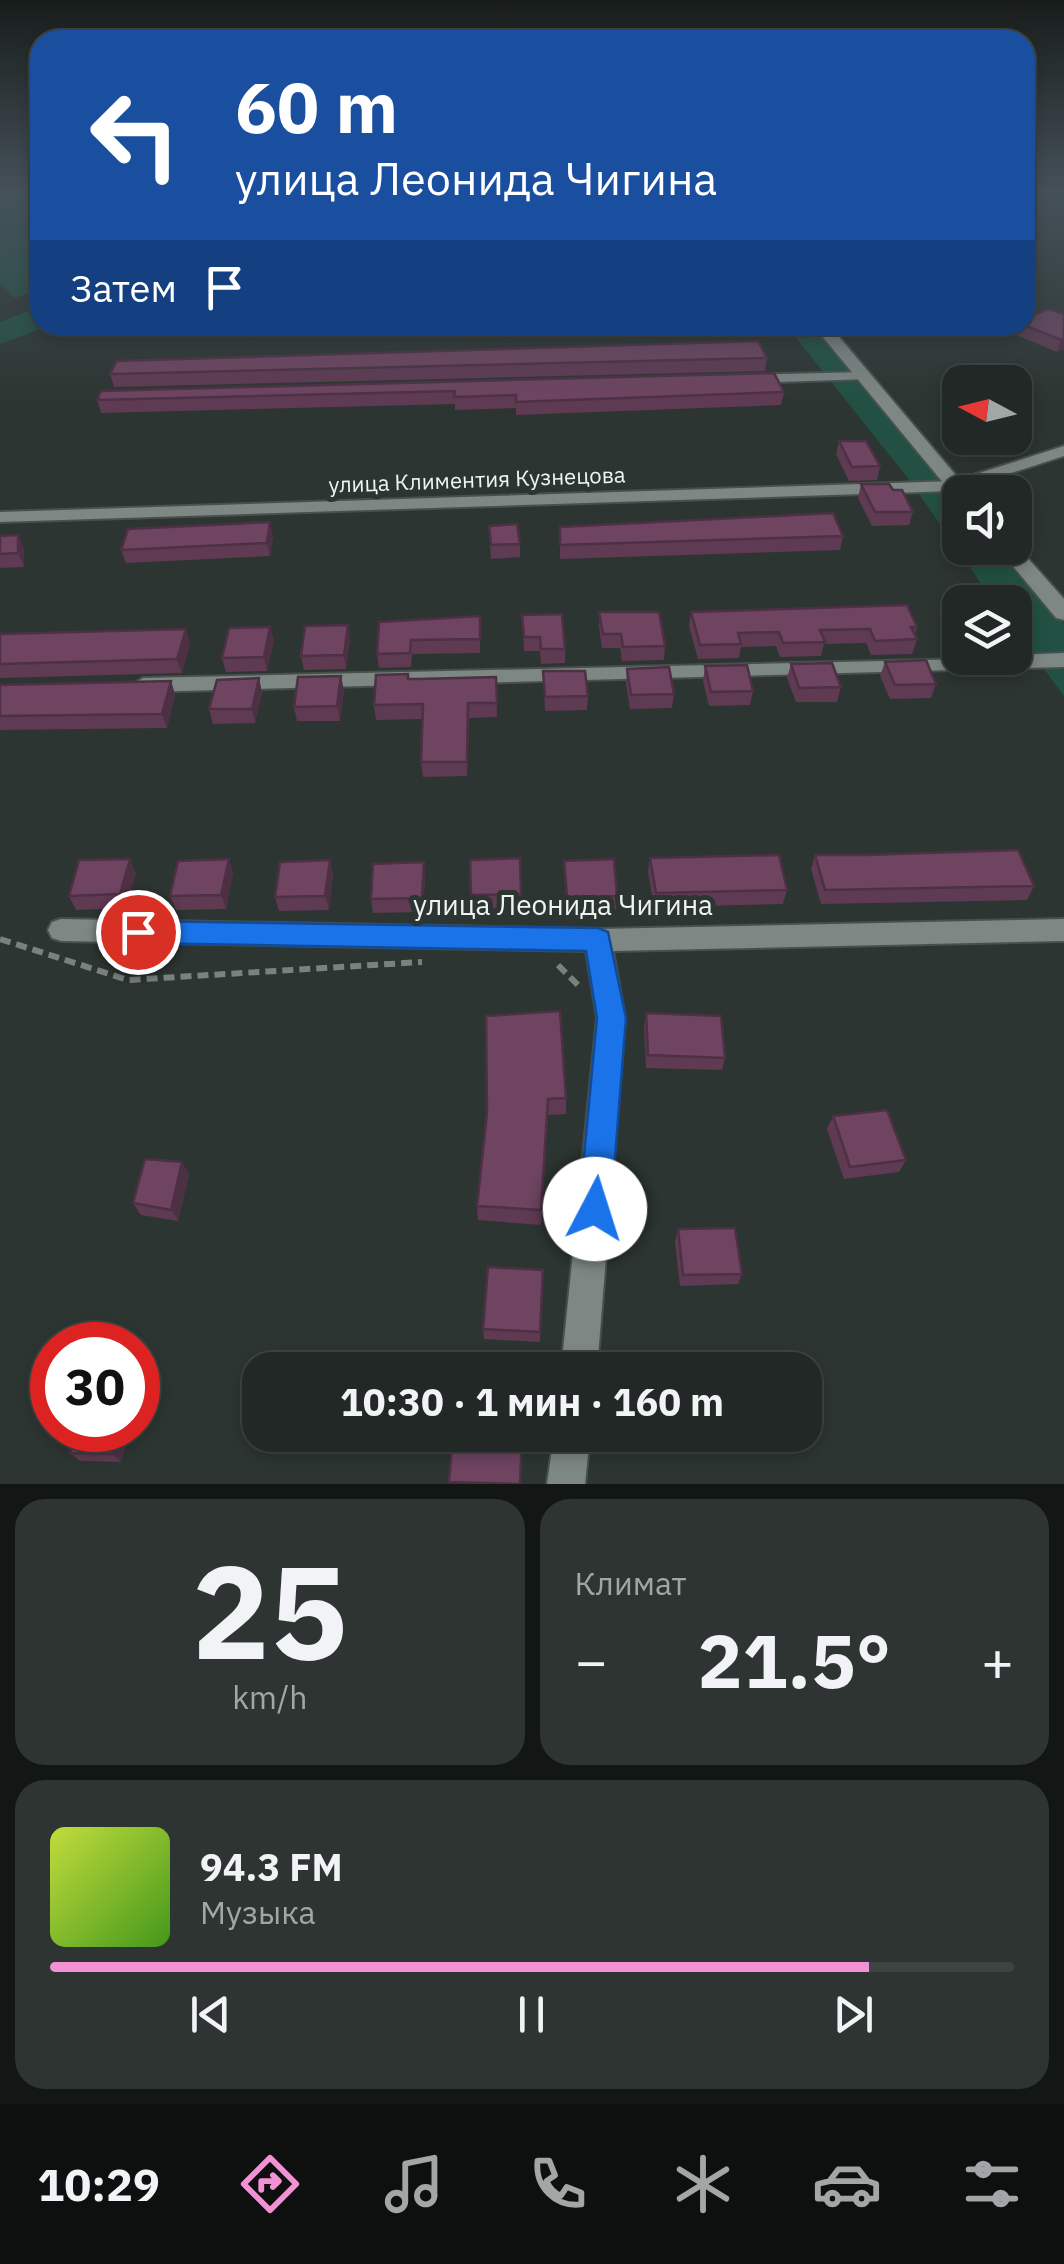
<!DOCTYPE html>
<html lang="ru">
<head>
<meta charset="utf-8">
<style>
  body { margin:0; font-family:"IBM Plex Sans",sans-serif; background:#2d3432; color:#f1f3f6; height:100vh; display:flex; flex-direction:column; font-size:38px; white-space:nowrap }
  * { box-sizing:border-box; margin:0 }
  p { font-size:32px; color:#a2a6a7 }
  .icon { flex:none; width:55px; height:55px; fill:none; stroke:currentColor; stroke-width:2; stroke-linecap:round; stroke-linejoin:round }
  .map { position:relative; height:1484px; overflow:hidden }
  .sheet { display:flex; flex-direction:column; gap:15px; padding:15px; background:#121614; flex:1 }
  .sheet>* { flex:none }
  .banner { position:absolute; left:30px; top:30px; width:1005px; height:305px; border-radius:30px; box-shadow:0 5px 15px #0003,0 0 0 2px #3e4442; background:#1a4fa0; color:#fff; overflow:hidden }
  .needle { width:65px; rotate:277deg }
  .tools { position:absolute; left:942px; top:365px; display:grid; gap:20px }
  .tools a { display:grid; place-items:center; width:90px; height:90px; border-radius:20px; background:#212825; box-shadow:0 5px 15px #0003,0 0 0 2px #3e4442; font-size:50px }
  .speed { position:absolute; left:30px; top:1322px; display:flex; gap:20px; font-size:50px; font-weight:700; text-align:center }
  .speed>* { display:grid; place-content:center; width:130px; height:130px; border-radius:50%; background:#212825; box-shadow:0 5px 15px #0003,0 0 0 2px #3e4442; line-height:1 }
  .speed .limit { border:15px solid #d22; background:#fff; color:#111 }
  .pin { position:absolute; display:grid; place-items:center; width:85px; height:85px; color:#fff; margin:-42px; border:5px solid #fff; border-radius:50%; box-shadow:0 2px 10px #0007 }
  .me { position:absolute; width:110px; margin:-55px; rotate:5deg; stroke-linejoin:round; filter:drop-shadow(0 0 8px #0008) }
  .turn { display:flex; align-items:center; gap:35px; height:210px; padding:0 40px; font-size:45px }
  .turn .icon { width:130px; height:130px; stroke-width:2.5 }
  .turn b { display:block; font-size:70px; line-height:85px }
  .then { display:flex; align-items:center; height:95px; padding:0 40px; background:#0003; gap:20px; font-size:38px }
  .big { font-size:75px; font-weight:800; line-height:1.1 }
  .sheet .tile { flex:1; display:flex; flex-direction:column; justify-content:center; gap:15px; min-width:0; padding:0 35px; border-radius:30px; background:#2d3432 }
  .sheet .dial { align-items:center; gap:0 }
  .dial b { font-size:130px; line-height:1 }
  .song { display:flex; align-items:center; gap:30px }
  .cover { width:120px; height:120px; border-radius:15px; background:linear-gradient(135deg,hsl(70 70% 55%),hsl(100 70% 35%)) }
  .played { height:10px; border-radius:5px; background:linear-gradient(90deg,#f391d5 85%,#3e4442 85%) }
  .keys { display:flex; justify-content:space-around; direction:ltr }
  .heat { display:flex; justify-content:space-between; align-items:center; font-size:55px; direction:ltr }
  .sheet .tiles { flex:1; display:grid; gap:15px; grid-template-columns:1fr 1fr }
  .tile:last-child { grid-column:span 2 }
  .trip { position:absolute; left:242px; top:1352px; width:580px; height:100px; border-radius:30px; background:#212825; box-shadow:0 5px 15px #0003,0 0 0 2px #3e4442; font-weight:800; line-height:100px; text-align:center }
  .menu { display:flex; height:160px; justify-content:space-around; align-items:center; background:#0d100f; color:#a2a6a7 }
  .menu .icon { width:70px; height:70px }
  .menu .active { color:#f391d5 }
  .menu b { font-size:45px; color:#f1f3f6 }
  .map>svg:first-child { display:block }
  .green { fill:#225143 }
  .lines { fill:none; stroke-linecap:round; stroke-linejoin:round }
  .minor-casing { stroke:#48504d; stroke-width:4 }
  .tertiary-casing { stroke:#48504d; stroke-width:4 }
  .path { stroke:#7a827f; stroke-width:6; stroke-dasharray:11 6; stroke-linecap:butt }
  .minor { fill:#7d8783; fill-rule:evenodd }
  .tertiary { fill:#7d8783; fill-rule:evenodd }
  .wall { fill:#5f3a53 }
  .shaded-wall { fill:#4d3044 }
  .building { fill:#6e4461; stroke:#4d3044; stroke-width:2.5 }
  .route { fill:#1a73e8; stroke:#114b97; stroke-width:2.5 }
  .labels { text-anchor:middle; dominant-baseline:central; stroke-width:10; stroke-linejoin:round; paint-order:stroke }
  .far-street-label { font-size:22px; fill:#eef4f2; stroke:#2c3531 }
  .street-label { font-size:28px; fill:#eef4f2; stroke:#2c3531 }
</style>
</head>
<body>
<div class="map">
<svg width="1064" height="1484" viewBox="0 0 1064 1484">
  <rect width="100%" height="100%" fill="#2c3531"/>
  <g class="green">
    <path d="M0 193H40V289L15 298 0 283Z"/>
    <path d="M40 306V325H51L0 344V322Z"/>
    <path d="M786 325H815L960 502V548H1000L1064 624V696L1015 630V602H994L910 481Z"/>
  </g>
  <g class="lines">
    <defs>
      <g id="minor">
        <path d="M864 372 869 373V379L746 383 739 379 746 375Z"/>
        <path d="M1064 446V456L955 491 0 522V512L954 481Z"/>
        <path d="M1064 653V667L143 692 132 685 143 678 1015 658V655Z"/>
        <path d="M61 919 598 929 1064 919V941L613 951 625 1018 597 1370H561L597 1018 586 951 61 941 52 938 48 930 52 922Z"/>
        <path d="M554 1435H590L585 1484H547Z"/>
      </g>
      <g id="tertiary">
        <path d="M813 325H829L970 492 954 496Z"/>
        <path d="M1015 544 1064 599V620L1056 618 998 548H1015Z"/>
      </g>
    </defs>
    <use href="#minor" class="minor-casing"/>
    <use href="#tertiary" class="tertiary-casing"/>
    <g class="path">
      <path d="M0 939 128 980 422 962"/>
      <path d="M558 965 581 988"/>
    </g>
    <use href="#minor" class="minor"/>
    <use href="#tertiary" class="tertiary"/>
  </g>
  <g class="wall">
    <path d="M1064 314V349L1057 352 1014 334 1017 325H1025Z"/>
    <path d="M738 325H769L767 335H742Z"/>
    <path d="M767 358 765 371 114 387 110 374Z"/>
    <path d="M101 391 784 392 781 405 516 415V408L455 410V404L101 413 97 400Z"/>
    <path d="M839 441 880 466 877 480 849 481 836 454Z"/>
    <path d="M861 484 893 490 913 512 909 525 872 526 858 498Z"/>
    <path d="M489 526 520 544V557L491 559Z"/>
    <path d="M560 527 843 536 840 550 560 559Z"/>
    <path d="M18 535 24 549V567L0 568V536Z"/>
    <path d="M273 536 270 556 126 563 121 550Z"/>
    <path d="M599 612 665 646 664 660 622 661 620 648H602L599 626Z"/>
    <path d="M691 612 917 627 915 635 917 639 912 654 871 655 866 643 824 644 821 656 780 657 776 646 741 647 739 658 698 659 689 626Z"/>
    <path d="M522 615 565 649V663L541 664 540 651H524Z"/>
    <path d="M480 616V653L412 654 411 667 379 668 377 654 379 622Z"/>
    <path d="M270 627 274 641 267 671 226 672 222 658Z"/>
    <path d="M0 634 190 643 182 673 0 678Z"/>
    <path d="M350 639 346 669 304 670 301 656Z"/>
    <path d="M885 662 936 684 931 698 890 699 880 676Z"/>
    <path d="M791 664 841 687 837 702H796L787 678Z"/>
    <path d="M705 666 753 691 750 705 709 706 703 681Z"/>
    <path d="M627 669 674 694 672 708 630 709 626 683Z"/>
    <path d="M543 671 588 696 587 710 545 711Z"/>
    <path d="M496 677 497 717 469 718 467 776 423 777 421 762 423 719 376 720 374 705 409 679Z"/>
    <path d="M259 678 262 693 255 723 213 724 209 709Z"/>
    <path d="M171 681 175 695 167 728 0 730V685Z"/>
    <path d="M344 690 340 721H297L294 707Z"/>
    <path d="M815 855 1034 886 1027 900 821 904 811 869Z"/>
    <path d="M520 858 522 908 472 909 470 860Z"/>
    <path d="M650 858 787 890 783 904 654 907 648 872Z"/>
    <path d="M229 859 233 873 226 909 176 910 170 896Z"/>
    <path d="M564 861 617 896 616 909 566 911Z"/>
    <path d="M136 873 126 908 76 910 69 896Z"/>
    <path d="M333 874 329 910 279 911 275 897Z"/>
    <path d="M425 876 423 912 373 913 371 899Z"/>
    <path d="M646 1013 725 1058 722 1070 646 1068 644 1027Z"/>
    <path d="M486 1016 566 1098V1114L548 1115 541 1225 478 1220 477 1206 487 1113Z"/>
    <path d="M833 1116 906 1160 899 1172 844 1179 827 1129Z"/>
    <path d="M189 1174 178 1221 141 1215 133 1203Z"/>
    <path d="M678 1229 742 1274 738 1284 680 1286 675 1241Z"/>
    <path d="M543 1270 540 1342 484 1339 483 1329Z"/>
    <path d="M77 1430H131L121 1462 80 1461 70 1453Z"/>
    <path d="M650 1435H734V1437L730 1446H651Z"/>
  </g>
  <g class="shaded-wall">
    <path d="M1064 339V349L1057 352 1061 340Z"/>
    <path d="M270 522 273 536 270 556 267 543Z"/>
    <path d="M18 535 24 549V567L18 553Z"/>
    <path d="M348 625 350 639 346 669 344 655Z"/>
    <path d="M270 627 274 641 267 671 264 657Z"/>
    <path d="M186 629 190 643 182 673 177 659Z"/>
    <path d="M341 676 344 690 340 721 337 706Z"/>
    <path d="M259 678 262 693 255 723 252 709Z"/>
    <path d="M171 681 175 695 167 728 162 714Z"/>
    <path d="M130 859 136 873 126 908 120 894Z"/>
    <path d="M229 859 233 873 226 909 221 895Z"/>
    <path d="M330 860 333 874 329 910 325 896Z"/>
    <path d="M424 862 425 876 423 912 422 898Z"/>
    <path d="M182 1162 189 1174 178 1221 171 1210Z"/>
    <path d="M120 1430H131L121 1462 112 1454Z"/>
  </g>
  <g class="building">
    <path d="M1048 309 1064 314V339L1061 340 1024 325 1025 319Z"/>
    <path d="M758 341 767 358 110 374 117 361Z"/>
    <path d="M774 373 784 392 516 402V395L454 397 455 391 97 400 101 391Z"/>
    <path d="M839 441H866L880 466 852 467Z"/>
    <path d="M861 484H889L893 490H902L913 512H875Z"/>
    <path d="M833 513 843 536 560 545V527Z"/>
    <path d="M270 522 267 543 121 550 128 529Z"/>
    <path d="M517 524 520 544 491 545 489 526Z"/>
    <path d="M18 535V553L0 554V536Z"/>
    <path d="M907 605 917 627H911L917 639 875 641 870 629 820 630 825 642 783 643 779 632 738 633 741 644 700 645 691 612Z"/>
    <path d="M599 612H659L665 646 623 647 621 634H603Z"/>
    <path d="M562 614 565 649H541L540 637H524L522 615Z"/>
    <path d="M480 616V639L411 640 410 653 377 654 379 622Z"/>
    <path d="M348 625 344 655 301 656 305 626Z"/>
    <path d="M270 627 264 657 222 658 229 628Z"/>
    <path d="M186 629 177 659 0 664V634Z"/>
    <path d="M926 660 936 684 895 685 885 662Z"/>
    <path d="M832 663 841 687 799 688 791 664Z"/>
    <path d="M747 665 753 691 711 692 705 666Z"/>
    <path d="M669 667 674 694 631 695 627 669Z"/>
    <path d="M543 671H585L588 696 545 697Z"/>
    <path d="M408 674V679H418L496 677 497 703H468L467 762H421L423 704 374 705 376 675Z"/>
    <path d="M341 676 337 706 294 707 298 677Z"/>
    <path d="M259 678 252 709H209L217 680Z"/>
    <path d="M171 681 162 714 0 716V685Z"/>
    <path d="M1018 850 1034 886 825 890 815 855H865Z"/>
    <path d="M779 855 787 890 656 893 650 858Z"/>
    <path d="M520 858 521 894 471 895 470 860Z"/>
    <path d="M130 859 120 894 69 896 79 860Z"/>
    <path d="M229 859 221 895 170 896 178 861Z"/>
    <path d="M614 859 617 896 567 897 564 861Z"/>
    <path d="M330 860 325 896 275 897 280 862Z"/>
    <path d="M424 862 422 898 371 899 373 864Z"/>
    <path d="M560 1011 566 1098 548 1099 541 1210 477 1206 487 1113 486 1016Z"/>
    <path d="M646 1013 721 1016 725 1058 648 1055Z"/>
    <path d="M887 1110 906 1160 850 1167 833 1116Z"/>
    <path d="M145 1159 182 1162 171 1210 133 1203Z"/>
    <path d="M735 1228 742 1274 683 1275 678 1229Z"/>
    <path d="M488 1267 543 1270 540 1332 483 1329Z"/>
    <path d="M725 1360 726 1370H648L647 1361Z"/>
    <path d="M317 1366 362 1369V1370H316Z"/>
    <path d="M77 1430H120L112 1454 70 1453Z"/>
    <path d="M453 1435H522L520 1484 449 1482Z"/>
    <path d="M653 1435H734V1437L653 1438Z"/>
  </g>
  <linearGradient id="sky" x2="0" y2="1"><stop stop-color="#181d1b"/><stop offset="0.48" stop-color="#45515a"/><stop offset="1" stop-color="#45515a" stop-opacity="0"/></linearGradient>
  <rect width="1064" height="401" fill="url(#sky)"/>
  <path class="route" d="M138 921 598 928 608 932 626 1018 611 1209 607 1221 595 1225 583 1221 579 1209 597 1018 586 951 138 943 129 940 125 932 129 924Z"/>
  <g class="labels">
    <g class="far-street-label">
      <text transform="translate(477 479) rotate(-2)">улица Климентия Кузнецова</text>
    </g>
    <g class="street-label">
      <text x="563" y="904">улица Леонида Чигина</text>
    </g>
  </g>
</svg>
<div class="tools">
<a><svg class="needle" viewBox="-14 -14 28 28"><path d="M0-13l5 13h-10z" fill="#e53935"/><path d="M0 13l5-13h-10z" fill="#a2a6a7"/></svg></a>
<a><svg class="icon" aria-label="sound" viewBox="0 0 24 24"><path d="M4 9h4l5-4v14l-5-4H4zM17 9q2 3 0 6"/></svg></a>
<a><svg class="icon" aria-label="layers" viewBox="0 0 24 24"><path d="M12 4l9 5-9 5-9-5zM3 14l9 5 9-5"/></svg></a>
</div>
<div class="speed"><div class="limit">30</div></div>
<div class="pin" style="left:138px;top:932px;background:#d93025"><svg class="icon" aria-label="arrive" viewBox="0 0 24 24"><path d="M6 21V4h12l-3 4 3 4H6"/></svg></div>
<svg class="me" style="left:595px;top:1209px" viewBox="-20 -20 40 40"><circle r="19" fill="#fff"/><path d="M0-13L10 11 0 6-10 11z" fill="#1a73e8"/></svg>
<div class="trip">10:30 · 1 мин · 160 m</div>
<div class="banner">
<div class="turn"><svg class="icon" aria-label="left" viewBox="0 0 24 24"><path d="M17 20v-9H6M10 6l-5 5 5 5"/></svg><div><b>60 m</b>улица Леонида Чигина</div></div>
<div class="then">Затем<svg class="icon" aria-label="arrive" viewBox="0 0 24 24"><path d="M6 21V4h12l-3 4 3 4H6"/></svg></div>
</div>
</div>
<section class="sheet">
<div class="tiles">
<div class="tile dial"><b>25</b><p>km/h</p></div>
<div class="tile"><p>Климат</p>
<div class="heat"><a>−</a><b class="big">21.5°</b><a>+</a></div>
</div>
<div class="tile">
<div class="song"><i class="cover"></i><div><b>94.3 FM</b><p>Музыка</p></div></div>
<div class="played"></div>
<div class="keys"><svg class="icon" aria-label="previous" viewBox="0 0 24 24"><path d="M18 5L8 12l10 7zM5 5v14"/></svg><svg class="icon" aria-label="pause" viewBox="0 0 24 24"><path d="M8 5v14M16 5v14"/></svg><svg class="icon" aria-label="next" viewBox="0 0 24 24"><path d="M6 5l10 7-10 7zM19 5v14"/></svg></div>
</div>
</div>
</section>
<nav class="menu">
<b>10:29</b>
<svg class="icon active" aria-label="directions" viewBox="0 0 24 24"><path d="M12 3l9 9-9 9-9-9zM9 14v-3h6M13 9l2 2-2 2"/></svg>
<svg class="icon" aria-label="music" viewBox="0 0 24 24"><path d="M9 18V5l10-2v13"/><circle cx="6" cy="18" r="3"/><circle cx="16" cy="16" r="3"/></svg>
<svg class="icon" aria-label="phone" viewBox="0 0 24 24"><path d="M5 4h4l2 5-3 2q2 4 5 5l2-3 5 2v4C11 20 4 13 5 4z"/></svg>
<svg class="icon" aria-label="climate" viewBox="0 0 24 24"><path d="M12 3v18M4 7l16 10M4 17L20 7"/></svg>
<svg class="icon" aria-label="car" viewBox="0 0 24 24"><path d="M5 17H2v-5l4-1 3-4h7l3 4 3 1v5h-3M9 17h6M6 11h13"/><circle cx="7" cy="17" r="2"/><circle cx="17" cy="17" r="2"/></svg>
<svg class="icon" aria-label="filters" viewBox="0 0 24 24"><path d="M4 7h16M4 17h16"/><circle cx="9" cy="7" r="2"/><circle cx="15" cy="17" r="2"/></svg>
</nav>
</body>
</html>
